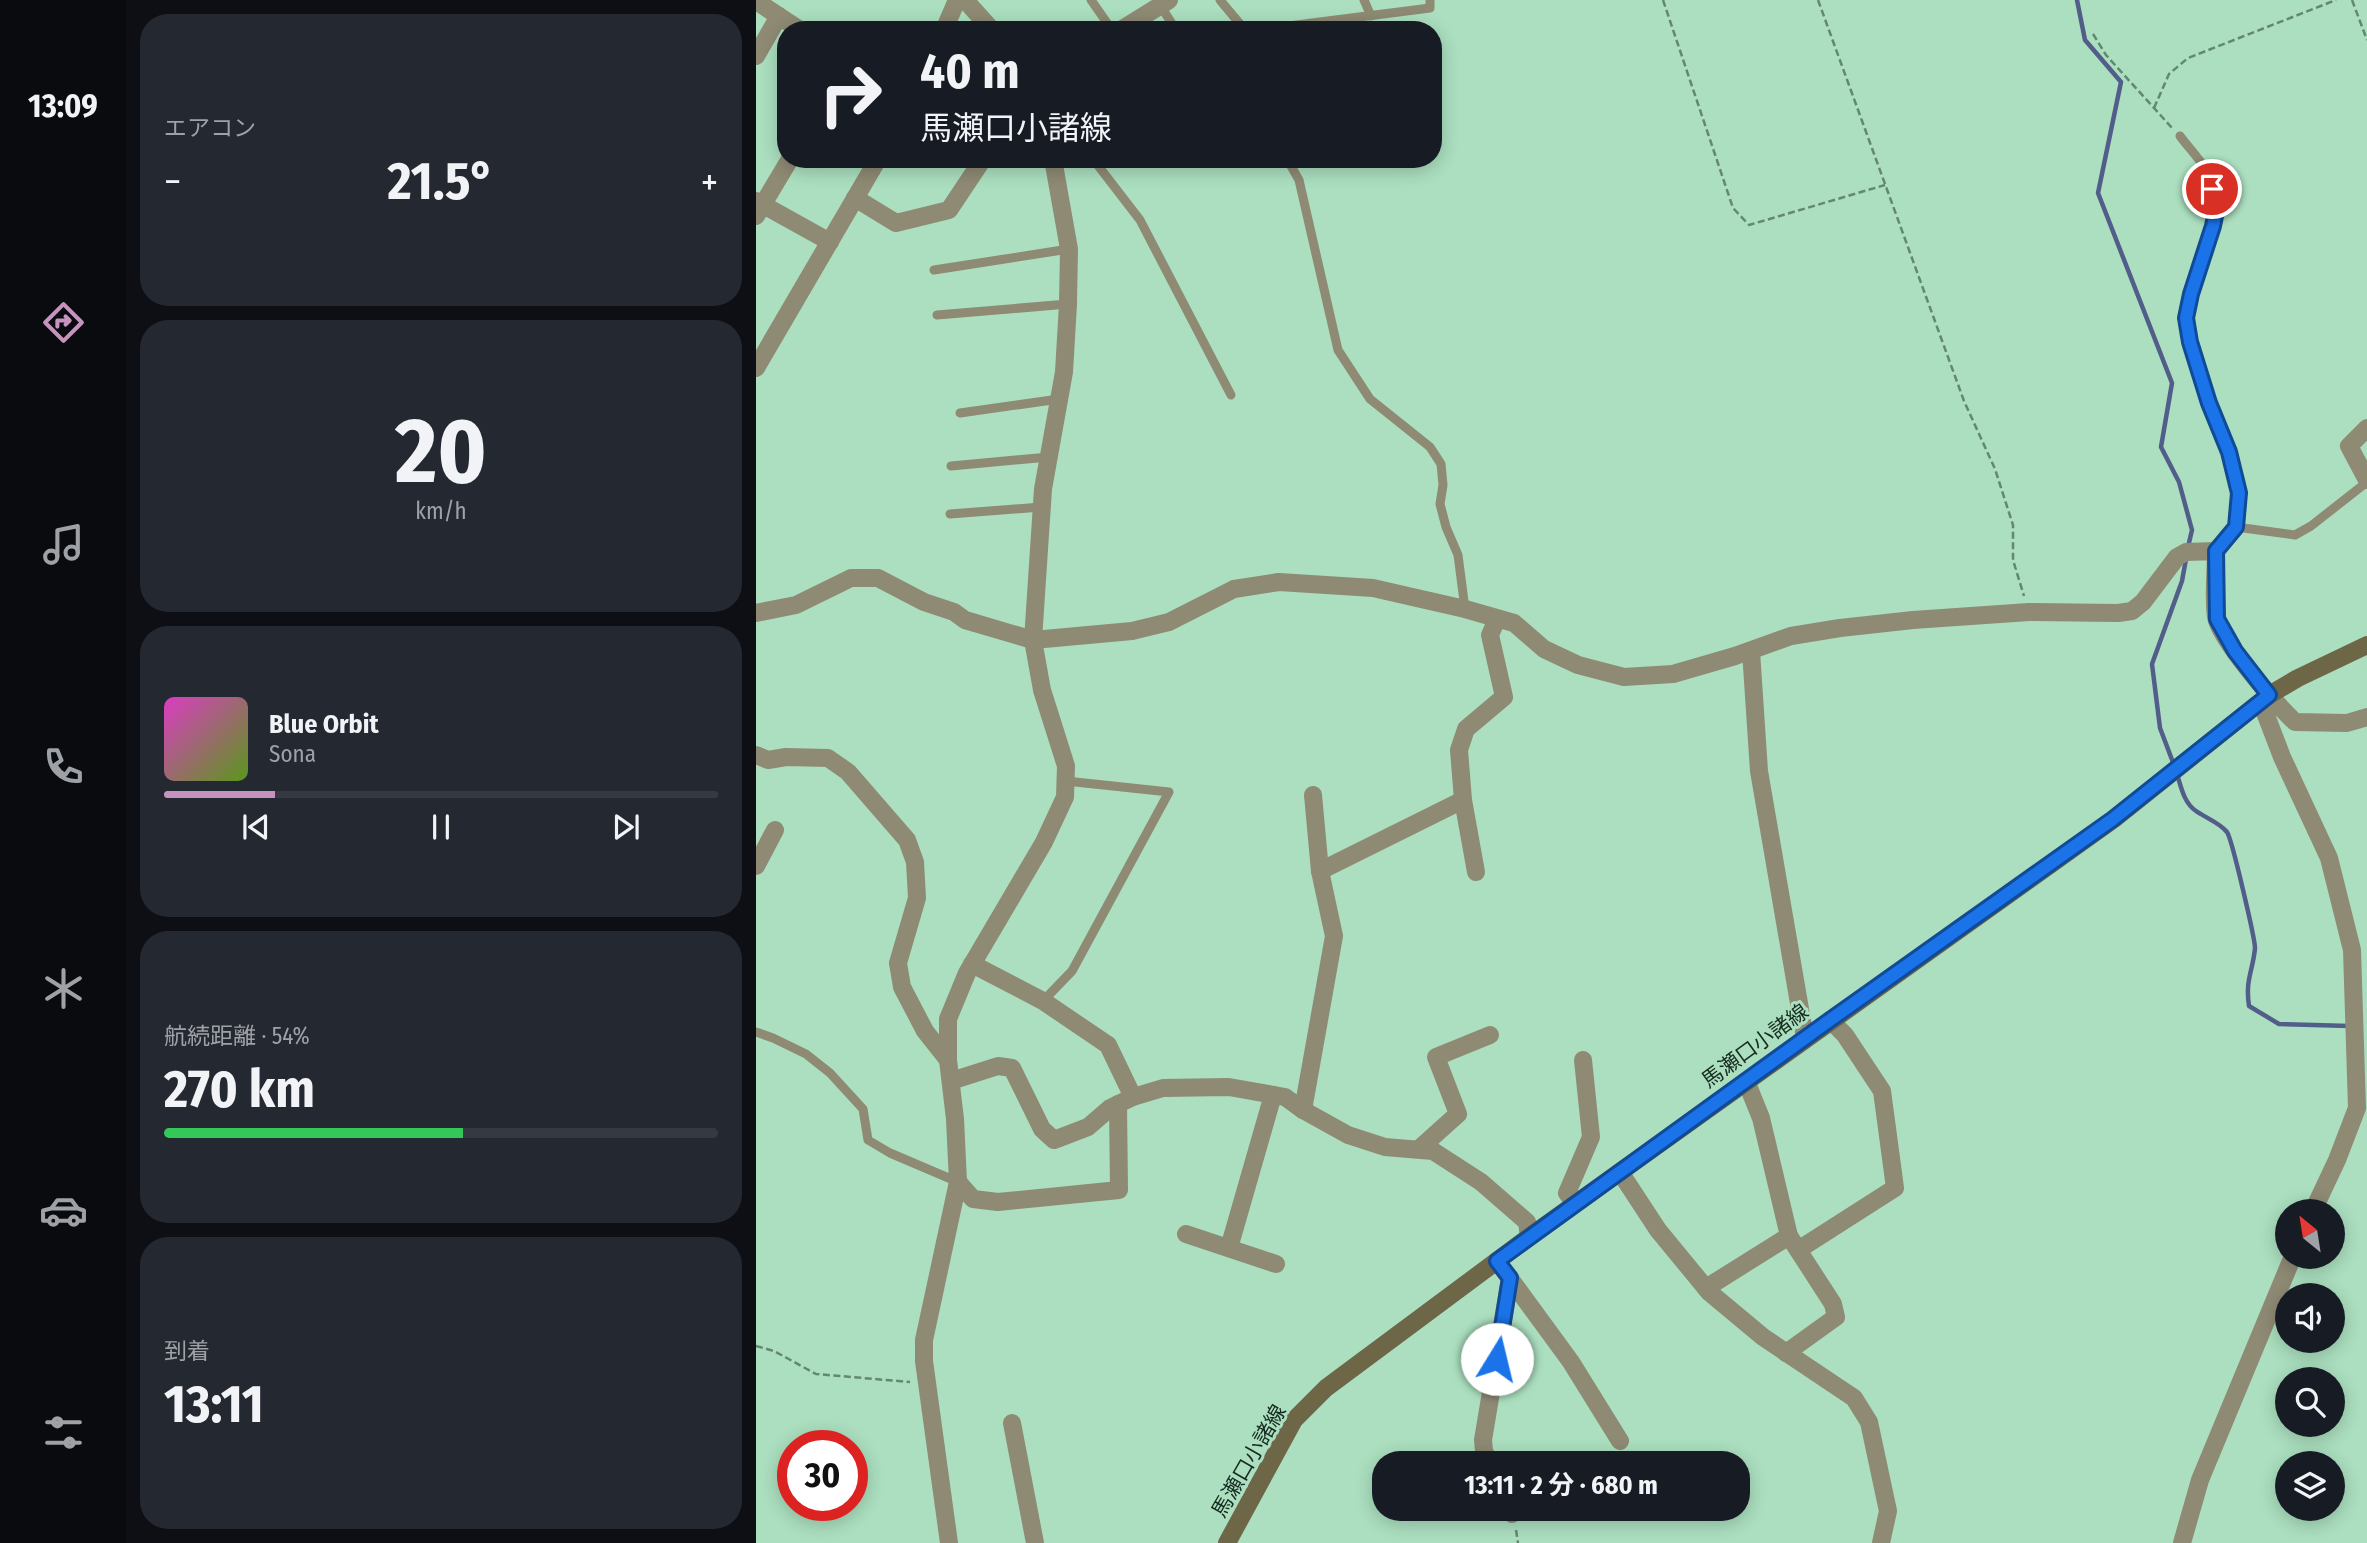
<!DOCTYPE html>
<html lang="ja">
<head>
<meta charset="utf-8">
<style>
  body { margin:0; font-family:"Fira Sans Condensed","Noto Sans JP",sans-serif; background:#242831; color:#f1f3f6; height:100vh; display:flex; flex-direction:column; font-size:26px; white-space:nowrap }
  * { box-sizing:border-box; margin:0 }
  p { font-size:23px; color:#9ea1a6 }
  .icon { flex:none; width:38px; height:38px; fill:none; stroke:currentColor; stroke-width:2; stroke-linecap:round; stroke-linejoin:round }
  .map { position:relative; flex:1; overflow:hidden }
  .sheet { display:flex; flex-direction:column; gap:14px; padding:14px; background:#0d0f14; width:630px }
  .sheet>* { flex:none }
  .banner { position:absolute; left:21px; top:21px; width:665px; height:147px; border-radius:28px; box-shadow:0 4px 18px #0003; background:#171b24; color:#f1f3f6; overflow:hidden }
  .needle { width:46px; rotate:330deg }
  .tools { position:absolute; left:1519px; top:1199px; display:grid; gap:14px }
  .tools a { display:grid; place-items:center; width:70px; height:70px; border-radius:50%; background:#171b24; box-shadow:0 4px 18px #0003; font-size:35px }
  .speed { position:absolute; left:21px; top:1430px; display:flex; gap:14px; font-size:35px; font-weight:700; text-align:center }
  .speed>* { display:grid; place-content:center; width:91px; height:91px; border-radius:50%; background:#171b24; box-shadow:0 4px 18px #0003; line-height:1 }
  .speed .limit { border:10px solid #d22; background:#fff; color:#111 }
  .pin { position:absolute; display:grid; place-items:center; width:60px; height:60px; color:#fff; margin:-30px; border:4px solid #fff; border-radius:50%; box-shadow:0 2px 7px #0007 }
  .me { position:absolute; width:77px; margin:-38px; rotate:9deg; stroke-linejoin:round; filter:drop-shadow(0 0 5px #0008) }
  .turn { display:flex; align-items:center; gap:24px; height:147px; padding:0 28px; font-size:32px }
  .turn .icon { width:91px; height:91px; stroke-width:2.5 }
  .turn b { display:block; font-size:49px; line-height:60px }
  .big { font-size:52px; font-weight:700; line-height:1.1 }
  .sheet .card { flex:1; display:flex; flex-direction:column; justify-content:center; gap:10px; min-width:0; padding:0 24px; border-radius:28px; background:#242831 }
  .sheet .dial { align-items:center; gap:0 }
  .dial b { font-size:91px; line-height:1 }
  .song { display:flex; align-items:center; gap:21px }
  .cover { width:84px; height:84px; border-radius:10px; background:linear-gradient(135deg,hsl(310 70% 55%),hsl(90 70% 35%)) }
  .played { height:7px; border-radius:4px; background:linear-gradient(90deg,#c692be 20%,#363941 20%) }
  .keys { display:flex; justify-content:space-around; direction:ltr }
  .heat { display:flex; justify-content:space-between; align-items:center; font-size:38px; direction:ltr }
  .charge { height:10px; border-radius:5px; background:linear-gradient(90deg,#34c759 54%,#363941 0) }
  .trip { position:absolute; left:616px; top:1451px; width:378px; height:70px; border-radius:28px; background:#171b24; box-shadow:0 4px 18px #0003; font-weight:700; line-height:70px; text-align:center }
  main { display:flex; flex:1; min-height:0 }
  .tabs { display:flex; flex-direction:column; width:126px; justify-content:space-around; align-items:center; background:#090b0e; color:#9ea1a6 }
  .tabs .icon { width:49px; height:49px }
  .tabs .current { color:#c692be }
  .tabs b { font-size:32px; color:#f1f3f6 }
  .map>svg:first-child { display:block }
  .lines { fill:none; stroke-linecap:round; stroke-linejoin:round }
  .stream { stroke:#525d8a; stroke-width:4.5 }
  .path { stroke:#638872; stroke-width:2.5; stroke-dasharray:7 3.5; stroke-linecap:butt }
  .service { stroke:#8e8a74; stroke-width:9 }
  .minor { stroke:#8e8a74; stroke-width:18 }
  .secondary { stroke:#6e6747; stroke-width:18 }
  .route-casing { stroke:#114b97; stroke-width:18 }
  .route { stroke:#1a73e8; stroke-width:12 }
  .labels { text-anchor:middle; dominant-baseline:central; stroke-width:6; stroke-linejoin:round; paint-order:stroke }
  .street-label { font-size:21px; fill:#162b1f; stroke:#abdfbf }
</style>
</head>
<body>
<main>
<nav class="tabs">
<b>13:09</b>
<svg class="icon current" aria-label="directions" viewBox="0 0 24 24"><path d="M12 3l9 9-9 9-9-9zM9 14v-3h6M13 9l2 2-2 2"/></svg>
<svg class="icon" aria-label="music" viewBox="0 0 24 24"><path d="M9 18V5l10-2v13"/><circle cx="6" cy="18" r="3"/><circle cx="16" cy="16" r="3"/></svg>
<svg class="icon" aria-label="phone" viewBox="0 0 24 24"><path d="M5 4h4l2 5-3 2q2 4 5 5l2-3 5 2v4C11 20 4 13 5 4z"/></svg>
<svg class="icon" aria-label="climate" viewBox="0 0 24 24"><path d="M12 3v18M4 7l16 10M4 17L20 7"/></svg>
<svg class="icon" aria-label="car" viewBox="0 0 24 24"><path d="M5 17H2v-5l4-1 3-4h7l3 4 3 1v5h-3M9 17h6M6 11h13"/><circle cx="7" cy="17" r="2"/><circle cx="17" cy="17" r="2"/></svg>
<svg class="icon" aria-label="filters" viewBox="0 0 24 24"><path d="M4 7h16M4 17h16"/><circle cx="9" cy="7" r="2"/><circle cx="15" cy="17" r="2"/></svg>
</nav>
<section class="sheet">
<div class="card"><p>エアコン</p>
<div class="heat"><a>−</a><b class="big">21.5°</b><a>+</a></div>
</div>
<div class="card dial"><b>20</b><p>km/h</p></div>
<div class="card">
<div class="song"><i class="cover"></i><div><b>Blue Orbit</b><p>Sona</p></div></div>
<div class="played"></div>
<div class="keys"><svg class="icon" aria-label="previous" viewBox="0 0 24 24"><path d="M18 5L8 12l10 7zM5 5v14"/></svg><svg class="icon" aria-label="pause" viewBox="0 0 24 24"><path d="M8 5v14M16 5v14"/></svg><svg class="icon" aria-label="next" viewBox="0 0 24 24"><path d="M6 5l10 7-10 7zM19 5v14"/></svg></div>
</div>
<div class="card"><p>航続距離 · 54%</p><b class="big">270 km</b><div class="charge"></div></div>
<div class="card"><p>到着</p><b class="big">13:11</b></div>
</section>
<div class="map">
<svg width="1611" height="1543" viewBox="0 0 1611 1543">
  <rect width="100%" height="100%" fill="#abdfbf"/>
  <g class="lines">
    <g class="stream">
      <path d="M1321 0 1329 40 1365 82 1342 193 1416 383 1405 447 1423 482 1436 530 1432 547"/>
      <path d="M1418 765 1404 728 1396 664 1426 581 1430 559"/>
      <path d="M1421 774C1425 787 1428 803 1440 811 1450 818 1464 823 1471 832 1476 839 1499 939 1499 948 1497 971 1489 979 1493 1006L1523 1024 1594 1026"/>
    </g>
    <g class="path">
      <path d="M907 0 977 208 993 225 1129 185"/>
      <path d="M1062 0 1208 401 1239 469 1257 525V560L1268 596"/>
      <path d="M1596 0 1611 40"/>
      <path d="M1337 34 1350 55 1417 129"/>
      <path d="M1398 108 1413 74 1432 58 1580 0"/>
      <path d="M0 1346 18 1351 60 1374 154 1382"/>
      <path d="M760 1530 762 1543"/>
    </g>
    <g class="service">
      <path d="M335 0 356 30"/>
      <path d="M464 0 489 30"/>
      <path d="M608 0 615 16"/>
      <path d="M404 5 420 30"/>
      <path d="M501 30 674 8V0"/>
      <path d="M1424 136C1432 147 1443 158 1450 170 1471 205 1451 244 1440 278 1436 291 1430 306 1430 320 1432 380 1499 471 1480 526 1477 534 1466 544 1460 551"/>
      <path d="M337 159 384 220 475 395"/>
      <path d="M531 159 543 180 582 350 614 399 674 447 685 464 687 485 684 504 690 527 702 555 709 609"/>
      <path d="M178 270 313 249"/>
      <path d="M181 315 312 304"/>
      <path d="M204 413 303 399"/>
      <path d="M195 466 293 457"/>
      <path d="M194 514 285 507"/>
      <path d="M1480 527 1539 535 1555 526 1611 482"/>
      <path d="M287 1001 316 971 413 792 310 781"/>
      <path d="M0 1032 17 1038 50 1054 74 1073 107 1109 112 1140 134 1153 202 1182"/>
    </g>
    <g class="minor">
      <path d="M209 0 236 30"/>
      <path d="M0 1 44 30"/>
      <path d="M188 30 201 0"/>
      <path d="M365 30 413 0"/>
      <path d="M0 56 23 16"/>
      <path d="M99 198 140 223 193 210 227 159"/>
      <path d="M0 201 74 242"/>
      <path d="M0 216 34 159"/>
      <path d="M0 368 122 159"/>
      <path d="M1611 428 1593 446 1611 480"/>
      <path d="M0 613 40 605 95 578H122L168 602 198 612 209 620 277 640 376 631 413 622 478 589 523 582 617 588 709 609 758 623 788 649 822 665 868 677 917 674 979 656 1035 636 1084 628 1157 620 1273 612 1362 613 1376 611 1387 602 1421 557 1430 552 1460 551C1460 572 1457 596 1460 617 1464 640 1520 704 1539 722L1591 723 1611 717"/>
      <path d="M995 651 1003 771 1049 1038"/>
      <path d="M1505 702 1526 757 1573 858 1596 950 1601 1108 1581 1160 1557 1211"/>
      <path d="M0 755 12 760 30 757 72 758 92 772 151 840 159 862 161 898 142 963 146 987 169 1031 192 1060"/>
      <path d="M707 800 720 872"/>
      <path d="M0 866 19 830"/>
      <path d="M564 871 707 800 703 750 710 729 748 697 734 635 741 619"/>
      <path d="M216 964 287 1001 352 1045 377 1097"/>
      <path d="M195 1081 242 1066 256 1068 286 1129 298 1140 332 1127 354 1108 377 1097 407 1088 473 1087 529 1097 547 1110 592 1135 629 1147 677 1151 725 1182 771 1222 773 1237"/>
      <path d="M990 1081 1005 1118 1033 1236 1077 1304 1080 1317 1030 1353"/>
      <path d="M547 1110 578 936 564 871 557 795"/>
      <path d="M663 1149 702 1114 680 1057 734 1035"/>
      <path d="M864 1172 902 1230 953 1292 1007 1337 1098 1398 1113 1422 1132 1511 1125 1543"/>
      <path d="M202 1182 217 1199 242 1202 363 1190 362 1104"/>
      <path d="M819 1204 811 1193 835 1137 827 1060"/>
      <path d="M430 1234 520 1264"/>
      <path d="M473 1248 517 1095"/>
      <path d="M1042 1250 1139 1188 1126 1091 1089 1035 1074 1020"/>
      <path d="M741 1261 815 1362 864 1441"/>
      <path d="M950 1288 1033 1236"/>
      <path d="M256 1423 279 1543"/>
      <path d="M734 1463 728 1451 727 1440 754 1278"/>
      <path d="M754 1508 756 1514"/>
      <path d="M193 1543 168 1361V1340L202 1182 199 1119 192 1060V1019L211 973 288 842 309 797 310 766 286 690 277 640 287 489 308 372 312 304 313 249 297 159"/>
      <path d="M1426 1543 1444 1480 1537 1256"/>
    </g>
    <path class="secondary" d="M471 1543 538 1420 570 1388 773 1237 1358 819 1513 695 1542 678 1611 645"/>
  </g>
  <g class="lines">
    <defs>
      <path id="route" d="M741 1359 754 1278 741 1261 1074 1020 1357 819 1513 695 1479 651 1461 619 1460 551 1480 527 1483 493 1473 452 1453 403 1434 342 1430 318 1435 294 1457 226 1461 206 1456 189"/>
    </defs>
    <use href="#route" class="route-casing"/>
    <use href="#route" class="route"/>
  </g>
  <g class="labels">
    <g class="street-label">
      <text transform="translate(999 1046) rotate(-36)">馬瀬口小諸線</text>
      <text transform="translate(493 1461) rotate(-60)">馬瀬口小諸線</text>
    </g>
  </g>
</svg>
<div class="tools">
<a><svg class="needle" viewBox="-14 -14 28 28"><path d="M0-13l5 13h-10z" fill="#e53935"/><path d="M0 13l5-13h-10z" fill="#9ea1a6"/></svg></a>
<a><svg class="icon" aria-label="sound" viewBox="0 0 24 24"><path d="M4 9h4l5-4v14l-5-4H4zM17 9q2 3 0 6"/></svg></a>
<a><svg class="icon" aria-label="search" viewBox="0 0 24 24"><circle cx="10" cy="10" r="6"/><path d="M15 15l6 6"/></svg></a>
<a><svg class="icon" aria-label="layers" viewBox="0 0 24 24"><path d="M12 4l9 5-9 5-9-5zM3 14l9 5 9-5"/></svg></a>
</div>
<div class="speed"><div class="limit">30</div></div>
<div class="pin" style="left:1456px;top:189px;background:#d93025"><svg class="icon" aria-label="arrive" viewBox="0 0 24 24"><path d="M6 21V4h12l-3 4 3 4H6"/></svg></div>
<svg class="me" style="left:741px;top:1359px" viewBox="-20 -20 40 40"><circle r="19" fill="#fff"/><path d="M0-13L10 11 0 6-10 11z" fill="#1a73e8"/></svg>
<div class="trip">13:11 · 2 分 · 680 m</div>
<div class="banner">
<div class="turn"><svg class="icon" aria-label="right" viewBox="0 0 24 24"><path d="M7 20v-9h11M14 6l5 5-5 5"/></svg><div><b>40 m</b>馬瀬口小諸線</div></div>
</div>
</div>
</main>
</body>
</html>
